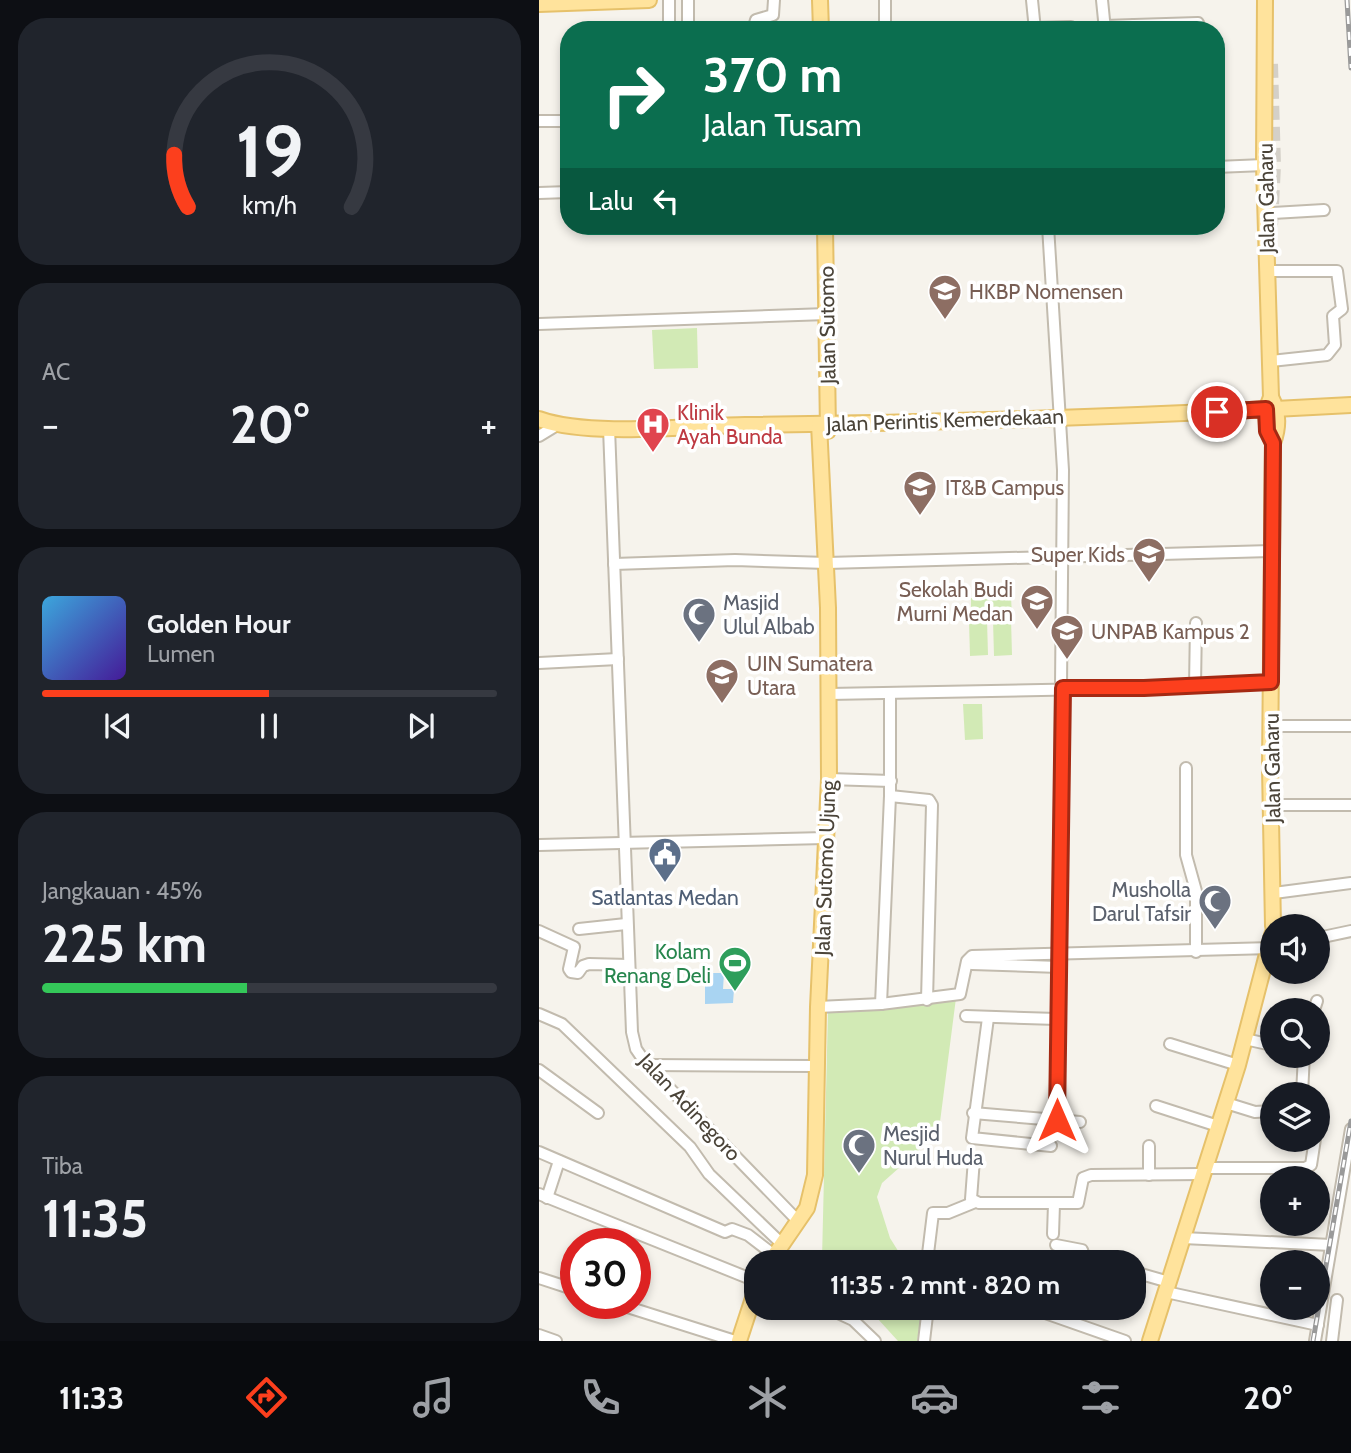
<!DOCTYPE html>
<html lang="id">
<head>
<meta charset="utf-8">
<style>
  body { margin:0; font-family:Cabin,sans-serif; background:#20242c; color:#f1f3f6; height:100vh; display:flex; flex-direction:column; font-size:26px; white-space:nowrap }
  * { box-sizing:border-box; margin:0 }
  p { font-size:23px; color:#9ea1a6 }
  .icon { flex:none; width:38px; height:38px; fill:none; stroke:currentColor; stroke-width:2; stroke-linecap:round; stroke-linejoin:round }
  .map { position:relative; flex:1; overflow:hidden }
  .details { display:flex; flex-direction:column; gap:18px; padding:18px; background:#0d0f14; width:539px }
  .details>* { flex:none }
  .hud { position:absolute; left:21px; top:21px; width:665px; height:214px; border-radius:28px; box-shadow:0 4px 10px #0003; background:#0b6e4f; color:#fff; overflow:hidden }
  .tools { position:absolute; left:721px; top:914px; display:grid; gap:14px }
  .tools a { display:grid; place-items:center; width:70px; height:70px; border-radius:50%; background:#171b24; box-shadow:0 4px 10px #0003; font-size:35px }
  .speed { position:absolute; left:21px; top:1228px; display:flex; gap:14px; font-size:35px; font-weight:700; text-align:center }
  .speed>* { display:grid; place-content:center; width:91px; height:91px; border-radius:50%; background:#171b24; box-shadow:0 4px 10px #0003; line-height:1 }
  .speed .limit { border:10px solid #d22; background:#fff; color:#111 }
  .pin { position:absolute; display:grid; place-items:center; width:60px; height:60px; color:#fff; margin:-30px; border:4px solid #fff; border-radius:50%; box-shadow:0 2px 7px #0007 }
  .me { position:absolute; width:77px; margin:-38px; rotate:0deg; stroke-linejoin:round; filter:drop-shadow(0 0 5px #0008) }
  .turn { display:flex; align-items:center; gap:24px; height:147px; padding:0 28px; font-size:32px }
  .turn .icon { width:91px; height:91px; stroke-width:2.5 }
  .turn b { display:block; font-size:49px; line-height:60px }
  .then { display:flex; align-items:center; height:66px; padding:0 28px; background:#0003; gap:14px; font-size:26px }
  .big { font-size:52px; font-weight:800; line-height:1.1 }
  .details .widget { flex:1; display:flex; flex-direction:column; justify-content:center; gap:10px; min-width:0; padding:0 24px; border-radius:28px; background:#20242c }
  .details .dial { align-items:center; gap:0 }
  .dial svg { height:182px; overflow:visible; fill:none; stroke:#363941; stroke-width:7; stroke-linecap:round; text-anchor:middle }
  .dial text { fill:#f1f3f6; stroke:none }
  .song { display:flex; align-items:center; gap:21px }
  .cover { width:84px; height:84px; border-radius:10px; background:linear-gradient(135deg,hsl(200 70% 55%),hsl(260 70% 35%)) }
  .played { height:7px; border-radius:4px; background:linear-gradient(90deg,#fc3f1d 50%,#363941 50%) }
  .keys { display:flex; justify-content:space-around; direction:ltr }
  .heat { display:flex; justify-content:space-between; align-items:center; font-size:38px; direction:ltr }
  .charge { height:10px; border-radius:5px; background:linear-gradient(90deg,#34c759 45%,#363941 0) }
  .trip { position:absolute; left:205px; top:1250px; width:402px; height:70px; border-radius:28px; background:#171b24; box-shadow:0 4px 10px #0003; font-weight:800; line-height:70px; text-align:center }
  .menu { display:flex; height:112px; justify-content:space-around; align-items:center; background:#090b0e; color:#9ea1a6 }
  .menu .icon { width:49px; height:49px }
  .menu .current { color:#fc3f1d }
  .menu b { font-size:32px; color:#f1f3f6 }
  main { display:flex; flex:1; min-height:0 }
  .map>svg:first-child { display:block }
  .green { fill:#d2eab5 }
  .water { fill:#a9d4f2 }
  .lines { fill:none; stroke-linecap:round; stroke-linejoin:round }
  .major-tunnel { stroke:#d4d0c8; stroke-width:14; stroke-dasharray:14 7; stroke-linecap:butt }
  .minor-casing { stroke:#c2bbae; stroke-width:14 }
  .major-casing { stroke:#e6c16a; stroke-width:18 }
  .minor { stroke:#fff; stroke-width:10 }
  .major { stroke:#ffe39c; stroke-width:14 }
  .rail-casing { stroke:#9a9a9a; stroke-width:5 }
  .rail { stroke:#fff; stroke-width:2.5; stroke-dasharray:8; stroke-linecap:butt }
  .route-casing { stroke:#a42913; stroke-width:18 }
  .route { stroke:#fc3f1d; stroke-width:12 }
  .labels { text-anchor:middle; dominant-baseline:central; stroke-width:7; stroke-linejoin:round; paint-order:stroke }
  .street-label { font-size:21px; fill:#4b4439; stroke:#fff }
  .education-label { font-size:21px; fill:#785e54; stroke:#fff; text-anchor:start }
  .health-label { font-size:21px; fill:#be3a42; stroke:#fff; text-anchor:start }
  .worship-label { font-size:21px; fill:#5b616d; stroke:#fff; text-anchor:start }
  .service-label { font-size:21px; fill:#4e5e75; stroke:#fff }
  .leisure-label { font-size:21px; fill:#27864d; stroke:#fff; text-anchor:end }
</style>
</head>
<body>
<main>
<section class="details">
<div class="widget dial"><svg viewBox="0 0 100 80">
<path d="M14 69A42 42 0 1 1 86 69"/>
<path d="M14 69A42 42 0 0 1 8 46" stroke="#fc3f1d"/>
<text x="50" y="56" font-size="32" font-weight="700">19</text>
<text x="50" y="72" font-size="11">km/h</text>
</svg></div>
<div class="widget"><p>AC</p>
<div class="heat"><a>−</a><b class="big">20°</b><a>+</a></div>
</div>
<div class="widget">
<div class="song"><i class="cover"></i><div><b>Golden Hour</b><p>Lumen</p></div></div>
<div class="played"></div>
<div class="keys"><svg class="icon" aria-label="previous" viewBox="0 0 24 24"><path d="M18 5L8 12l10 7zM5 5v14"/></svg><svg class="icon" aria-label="pause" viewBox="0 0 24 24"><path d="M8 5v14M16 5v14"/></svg><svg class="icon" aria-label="next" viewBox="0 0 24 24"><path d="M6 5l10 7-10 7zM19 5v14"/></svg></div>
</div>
<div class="widget"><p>Jangkauan · 45%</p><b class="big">225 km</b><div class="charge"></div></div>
<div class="widget"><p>Tiba</p><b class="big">11:35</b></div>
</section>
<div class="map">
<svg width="812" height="1341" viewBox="0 0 812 1341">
  <rect width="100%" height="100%" fill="#f6f3ec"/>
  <g class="green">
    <path d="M158 328 159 368 115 369 113 330Z"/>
    <path d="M472 597 473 615H432V598Z"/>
    <path d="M472 619 473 655 455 656 454 620Z"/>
    <path d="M448 620 449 655 431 656 430 621Z"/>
    <path d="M424 704H443L444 739 426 740Z"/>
    <path d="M417 998 401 1122 388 1143 343 1183 338 1197 351 1238 366 1262H286L283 1259 289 1010Z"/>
    <path d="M328 1307H384L378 1341H359Z"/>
  </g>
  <path class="water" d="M166 973H185L184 989H195L194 1003 166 1004Z"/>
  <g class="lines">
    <path class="major-tunnel" d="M732 64 735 165 732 226"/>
    <defs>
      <g id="minor">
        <path d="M149 0V30"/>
        <path d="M346 0V30"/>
        <path d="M493 0 496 30"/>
        <path d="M563 0 566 30"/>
        <path d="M595 25 659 23 662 30"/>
        <path d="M566 26 595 25V30"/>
        <path d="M130 30V0"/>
        <path d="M189 30 214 28"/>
        <path d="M214 30 217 20 234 15 235 0"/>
        <path d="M427 30 532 27"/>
        <path d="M0 121H30"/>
        <path d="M677 167 725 165"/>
        <path d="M0 193 30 192"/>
        <path d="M734 213 785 210"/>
        <path d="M509 226 524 470 518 1120"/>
        <path d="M728 271H798L803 309 794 316 796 345 788 355 732 361"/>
        <path d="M0 324 288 314"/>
        <path d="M70 428 93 1032 97 1049 108 1065 260 1222"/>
        <path d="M0 436 18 425"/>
        <path d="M75 564 196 560 288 563 732 551"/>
        <path d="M0 663 79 659"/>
        <path d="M656 686 657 623"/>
        <path d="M290 694 605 688 732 682"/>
        <path d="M732 726H812"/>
        <path d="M647 768V855L657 891V952"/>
        <path d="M290 779 352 781"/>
        <path d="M351 796 390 800 393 805 388 1000"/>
        <path d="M732 805H812"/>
        <path d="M0 845 286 838"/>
        <path d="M735 893 812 883"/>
        <path d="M40 929 87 924"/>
        <path d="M0 931 35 947 30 969 32 972 39 973 44 966 50 964 90 965"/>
        <path d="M779 938 812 931"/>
        <path d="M433 964 520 967"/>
        <path d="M342 1004 351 796V693"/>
        <path d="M279 1007 342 1004 421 994 428 961 433 956 733 948"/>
        <path d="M775 1010 778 1001"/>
        <path d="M0 1014 23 1024 151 1147 170 1174 243 1244"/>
        <path d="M427 1016 518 1019"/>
        <path d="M449 1018 433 1138 512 1146"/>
        <path d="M706 1039 733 1045"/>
        <path d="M631 1044 699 1065"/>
        <path d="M108 1065 277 1066"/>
        <path d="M0 1070 59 1113"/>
        <path d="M763 1094 765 1055"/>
        <path d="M687 1103 716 1112 733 1111"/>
        <path d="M617 1106 679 1126"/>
        <path d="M434 1113 541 1122"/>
        <path d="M0 1152 186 1232 193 1229 209 1235 235 1255"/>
        <path d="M435 1159 432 1199 440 1203H539L544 1178 552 1175 663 1174"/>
        <path d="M665 1168H766L772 1165 776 1139"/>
        <path d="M610 1175V1146"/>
        <path d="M0 1194 217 1281"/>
        <path d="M8 1198 20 1161"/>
        <path d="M514 1234 515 1204"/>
        <path d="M644 1238 792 1245"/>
        <path d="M517 1245 543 1250 546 1259 552 1262"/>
        <path d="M388 1262 394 1213H409L436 1202"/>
        <path d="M595 1272 630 1282"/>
        <path d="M0 1278 37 1290"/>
        <path d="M627 1292 779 1325"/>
        <path d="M79 1304 196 1341"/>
        <path d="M286 1307 314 1320 336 1341"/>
        <path d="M489 1307 586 1341"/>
        <path d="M0 1335 17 1341"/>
        <path d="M385 1341 389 1307"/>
        <path d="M776 1341 812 1129"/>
        <path d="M793 1341 798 1300"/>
      </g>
      <g id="major">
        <path d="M281 0 282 30"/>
        <path d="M726 0 725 165 732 397C725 413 726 427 734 443"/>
        <path d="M0 4 110 0"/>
        <path d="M286 226 289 431"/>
        <path d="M732 397C740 412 740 427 734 443L731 768 734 926"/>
        <path d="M0 419C50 437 150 426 206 425 408 423 610 416 812 405"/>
        <path d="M231 1262 268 1208 276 1175 279 1007 290 779 289 608 280 424"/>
        <path d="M200 1341 217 1289"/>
        <path d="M611 1341 699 1065 733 935"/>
      </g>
    </defs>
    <use href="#minor" class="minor-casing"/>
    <use href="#major" class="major-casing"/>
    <use href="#minor" class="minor"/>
    <use href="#major" class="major"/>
    <defs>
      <g id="rail">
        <path d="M808 0 812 68"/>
        <path d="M774 1341 812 1121"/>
      </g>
    </defs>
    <use href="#rail" class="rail-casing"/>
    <use href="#rail" class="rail"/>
  </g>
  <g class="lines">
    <defs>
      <path id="route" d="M518 1120 524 688H605L732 682 734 443 728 431 727 409 678 412"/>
    </defs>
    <use href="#route" class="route-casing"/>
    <use href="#route" class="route"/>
  </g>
  <defs>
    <symbol id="university-pin" viewBox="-11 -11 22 30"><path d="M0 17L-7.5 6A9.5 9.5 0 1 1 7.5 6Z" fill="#8d6e63" stroke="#fff"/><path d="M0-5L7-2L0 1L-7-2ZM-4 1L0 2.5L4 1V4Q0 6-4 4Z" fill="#fff"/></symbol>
    <symbol id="hospital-pin" viewBox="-11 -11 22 30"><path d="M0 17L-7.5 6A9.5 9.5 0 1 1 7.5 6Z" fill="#e0444e" stroke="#fff"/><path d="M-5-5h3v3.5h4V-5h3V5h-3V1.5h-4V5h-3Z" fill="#fff"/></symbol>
    <symbol id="school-pin" viewBox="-11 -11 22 30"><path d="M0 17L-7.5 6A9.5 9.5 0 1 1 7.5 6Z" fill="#8d6e63" stroke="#fff"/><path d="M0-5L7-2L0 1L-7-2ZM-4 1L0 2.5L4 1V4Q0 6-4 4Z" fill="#fff"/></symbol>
    <symbol id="mosque-pin" viewBox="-11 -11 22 30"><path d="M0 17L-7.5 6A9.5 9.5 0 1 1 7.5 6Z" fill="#6b7280" stroke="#fff"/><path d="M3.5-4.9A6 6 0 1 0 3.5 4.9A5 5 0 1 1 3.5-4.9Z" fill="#fff"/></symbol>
    <symbol id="civic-pin" viewBox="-11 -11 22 30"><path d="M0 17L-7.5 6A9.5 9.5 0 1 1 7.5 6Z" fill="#5c6f8a" stroke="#fff"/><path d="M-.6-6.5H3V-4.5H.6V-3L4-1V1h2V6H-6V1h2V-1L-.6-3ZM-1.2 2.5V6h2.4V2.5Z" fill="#fff"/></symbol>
    <symbol id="stadium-pin" viewBox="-11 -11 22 30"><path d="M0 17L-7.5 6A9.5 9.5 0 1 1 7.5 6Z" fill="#2e9e5b" stroke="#fff"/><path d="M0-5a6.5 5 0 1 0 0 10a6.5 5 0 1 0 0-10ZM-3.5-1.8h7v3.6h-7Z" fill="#fff"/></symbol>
  </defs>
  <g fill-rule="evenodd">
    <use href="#university-pin" x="387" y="272" width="38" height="52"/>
    <use href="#hospital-pin" x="95" y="405" width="38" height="52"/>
    <use href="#university-pin" x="362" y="468" width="38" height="52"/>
    <use href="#school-pin" x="591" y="535" width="38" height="52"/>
    <use href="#school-pin" x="479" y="582" width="38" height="52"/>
    <use href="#mosque-pin" x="141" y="595" width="38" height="52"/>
    <use href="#university-pin" x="509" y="612" width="38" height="52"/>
    <use href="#university-pin" x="164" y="656" width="38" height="52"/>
    <use href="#civic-pin" x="107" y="835" width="38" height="52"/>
    <use href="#mosque-pin" x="657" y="882" width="38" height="52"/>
    <use href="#stadium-pin" x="177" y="944" width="38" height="52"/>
    <use href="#mosque-pin" x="301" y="1126" width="38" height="52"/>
  </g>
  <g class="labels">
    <g class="street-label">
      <text transform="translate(727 198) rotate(-91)">Jalan Gaharu</text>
      <text transform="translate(288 325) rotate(-91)">Jalan Sutomo</text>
      <text transform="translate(406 420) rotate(-2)">Jalan Perintis Kemerdekaan</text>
      <text transform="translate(733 768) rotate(-91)">Jalan Gaharu</text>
      <text transform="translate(286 868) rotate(-88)">Jalan Sutomo Ujung</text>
      <text transform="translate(151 1107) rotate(47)">Jalan Adinegoro</text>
    </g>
    <g class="education-label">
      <text x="430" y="291">HKBP Nomensen</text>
      <text x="406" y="487">IT&amp;B Campus</text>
      <text x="586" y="554" text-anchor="end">Super Kids</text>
      <text x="474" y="589" text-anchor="end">Sekolah Budi<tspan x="474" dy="24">Murni Medan</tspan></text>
      <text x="552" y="631">UNPAB Kampus 2</text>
      <text x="208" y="663">UIN Sumatera<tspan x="208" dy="24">Utara</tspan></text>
    </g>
    <g class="health-label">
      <text x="138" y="412">Klinik<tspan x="138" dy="24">Ayah Bunda</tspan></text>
    </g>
    <g class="worship-label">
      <text x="184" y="602">Masjid<tspan x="184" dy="24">Ulul Albab</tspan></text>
      <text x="652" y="889" text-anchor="end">Musholla<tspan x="652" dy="24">Darul Tafsir</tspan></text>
      <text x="344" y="1133">Mesjid<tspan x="344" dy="24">Nurul Huda</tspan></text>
    </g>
    <g class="service-label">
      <text x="126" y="897">Satlantas Medan</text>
    </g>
    <g class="leisure-label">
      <text x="172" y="951">Kolam<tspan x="172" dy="24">Renang Deli</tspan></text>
    </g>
  </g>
</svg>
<div class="tools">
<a><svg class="icon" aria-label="sound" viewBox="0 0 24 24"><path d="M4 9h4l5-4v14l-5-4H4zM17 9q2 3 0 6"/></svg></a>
<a><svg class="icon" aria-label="search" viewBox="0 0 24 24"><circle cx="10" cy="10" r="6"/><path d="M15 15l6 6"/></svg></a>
<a><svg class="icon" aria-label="layers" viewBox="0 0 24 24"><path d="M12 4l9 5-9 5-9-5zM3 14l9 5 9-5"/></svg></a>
<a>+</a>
<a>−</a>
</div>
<div class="speed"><div class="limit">30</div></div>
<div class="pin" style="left:678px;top:412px;background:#d93025"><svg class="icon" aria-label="arrive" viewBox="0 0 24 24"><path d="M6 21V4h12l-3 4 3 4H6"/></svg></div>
<svg class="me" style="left:518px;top:1120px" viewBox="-20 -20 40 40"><path d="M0-17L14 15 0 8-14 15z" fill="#fc3f1d" stroke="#fff" stroke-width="4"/></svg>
<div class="trip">11:35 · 2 mnt · 820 m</div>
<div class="hud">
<div class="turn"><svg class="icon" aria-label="right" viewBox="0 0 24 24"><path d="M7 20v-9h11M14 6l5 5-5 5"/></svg><div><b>370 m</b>Jalan Tusam</div></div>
<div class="then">Lalu<svg class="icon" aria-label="left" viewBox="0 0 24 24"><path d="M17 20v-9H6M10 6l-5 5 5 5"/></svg></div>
</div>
</div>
</main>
<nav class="menu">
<b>11:33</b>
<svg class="icon current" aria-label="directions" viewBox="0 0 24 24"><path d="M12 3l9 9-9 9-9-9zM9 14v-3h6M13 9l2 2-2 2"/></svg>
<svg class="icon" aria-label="music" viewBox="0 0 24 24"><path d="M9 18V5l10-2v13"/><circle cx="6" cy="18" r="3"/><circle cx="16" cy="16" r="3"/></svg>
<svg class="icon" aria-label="phone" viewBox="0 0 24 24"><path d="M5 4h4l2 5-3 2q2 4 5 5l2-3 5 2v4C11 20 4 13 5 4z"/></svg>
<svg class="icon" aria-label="climate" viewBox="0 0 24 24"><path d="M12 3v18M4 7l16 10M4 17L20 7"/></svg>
<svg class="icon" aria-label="car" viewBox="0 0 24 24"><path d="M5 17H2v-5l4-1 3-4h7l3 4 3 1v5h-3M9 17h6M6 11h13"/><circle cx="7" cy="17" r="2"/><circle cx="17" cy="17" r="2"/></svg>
<svg class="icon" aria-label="filters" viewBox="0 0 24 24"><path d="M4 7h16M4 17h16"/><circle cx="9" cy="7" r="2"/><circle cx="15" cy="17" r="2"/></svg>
<b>20°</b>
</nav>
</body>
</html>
